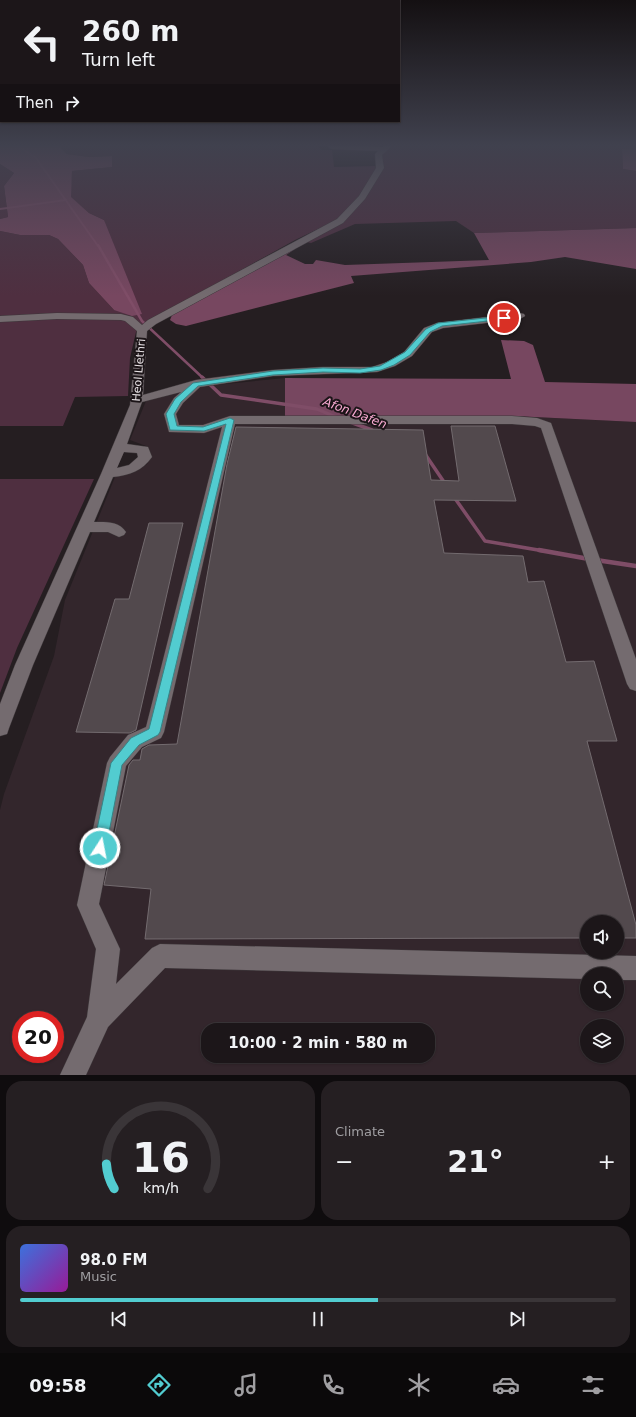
<!DOCTYPE html>
<html lang="en">
<head>
<meta charset="utf-8">
<style>
  body { margin:0; font-family:"DejaVu Sans",sans-serif; background:#251f22; color:#f1f3f6; height:100vh; display:flex; flex-direction:column; font-size:15px; white-space:nowrap }
  * { box-sizing:border-box; margin:0 }
  p { font-size:13px; color:#a09fa2 }
  .icon { flex:none; width:22px; height:22px; fill:none; stroke:currentColor; stroke-width:2; stroke-linecap:round; stroke-linejoin:round }
  .map { position:relative; height:1075px; overflow:hidden }
  .panel { display:flex; flex-direction:column; gap:6px; padding:6px; background:#0f0c0e; flex:1 }
  .panel>* { flex:none }
  .hud { position:absolute; left:0px; top:0px; width:400px; height:122px; box-shadow:0 1px 3px #0004,0 0 0 1px #3a3538; background:#1c1619; color:#f1f3f6; overflow:hidden }
  .fabs { position:absolute; left:580px; top:915px; display:grid; gap:8px }
  .fabs a { display:grid; place-items:center; width:44px; height:44px; border-radius:50%; background:#1c1619; box-shadow:0 1px 3px #0004,0 0 0 1px #3a3538; font-size:20px }
  .speed { position:absolute; left:12px; top:1011px; display:flex; gap:8px; font-size:20px; font-weight:700; text-align:center }
  .speed>* { display:grid; place-content:center; width:52px; height:52px; border-radius:50%; background:#1c1619; box-shadow:0 1px 3px #0004,0 0 0 1px #3a3538; line-height:1 }
  .speed .limit { border:6px solid #d22; background:#fff; color:#111 }
  .pin { position:absolute; display:grid; place-items:center; width:34px; height:34px; color:#fff; margin:-17px; border:2px solid #fff; border-radius:50%; box-shadow:0 1px 4px #0007 }
  .me { position:absolute; width:44px; margin:-22px; rotate:11deg; stroke-linejoin:round; filter:drop-shadow(0 0 3px #0008) }
  .turn { display:flex; align-items:center; gap:14px; height:84px; padding:0 16px; font-size:18px }
  .turn .icon { width:52px; height:52px; stroke-width:2.5 }
  .turn b { display:block; font-size:28px; line-height:34px }
  .then { display:flex; align-items:center; height:38px; padding:0 16px; background:#0003; gap:8px; font-size:15px }
  .big { font-size:30px; font-weight:700; line-height:1.1 }
  .panel .widget { flex:1; display:flex; flex-direction:column; justify-content:center; gap:6px; min-width:0; padding:0 14px; border-radius:16px; background:#251f22 }
  .panel .dial { align-items:center; gap:0 }
  .dial svg { height:104px; overflow:visible; fill:none; stroke:#3a3538; stroke-width:7; stroke-linecap:round; text-anchor:middle }
  .dial text { fill:#f1f3f6; stroke:none }
  .song { display:flex; align-items:center; gap:12px }
  .cover { width:48px; height:48px; border-radius:6px; background:linear-gradient(135deg,hsl(220 70% 55%),hsl(300 70% 35%)) }
  .played { height:4px; border-radius:2px; background:linear-gradient(90deg,#52ccd0 60%,#3a3538 60%) }
  .keys { display:flex; justify-content:space-around; direction:ltr }
  .heat { display:flex; justify-content:space-between; align-items:center; font-size:22px; direction:ltr }
  .panel .tiles { flex:1; display:grid; gap:6px; grid-template-columns:1fr 1fr }
  .widget:last-child { grid-column:span 2 }
  .trip { position:absolute; left:201px; top:1023px; width:234px; height:40px; border-radius:16px; background:#1c1619; box-shadow:0 1px 3px #0004,0 0 0 1px #3a3538; font-weight:700; line-height:40px; text-align:center }
  .menu { display:flex; height:64px; justify-content:space-around; align-items:center; background:#0b090a; color:#a09fa2 }
  .menu .icon { width:28px; height:28px }
  .menu .on { color:#52ccd0 }
  .menu b { font-size:18px; color:#f1f3f6 }
  .map>svg:first-child { display:block }
  .built { fill:#33262c; fill-rule:evenodd }
  .green { fill:#4f2f40 }
  .forest { fill:#774760 }
  .lines { fill:none; stroke-linecap:round; stroke-linejoin:round }
  .stream-far3 { stroke:#7f4d67; stroke-width:2 }
  .stream-far2 { stroke:#7f4d67; stroke-width:2.5 }
  .stream-far1 { stroke:#7f4d67; stroke-width:3.5 }
  .stream { stroke:#7f4d67; stroke-width:4.5 }
  .building { fill:#52494d; stroke:#736b6f }
  .minor-casing { stroke:#3e383b; stroke-width:1 }
  .minor { fill:#746b6f; fill-rule:evenodd }
  .route { fill:#52ccd0; stroke:#358587 }
  .labels { text-anchor:middle; dominant-baseline:central; stroke-width:4; stroke-linejoin:round; paint-order:stroke }
  .street-label { font-size:11px; fill:#e8e2e5; stroke:#1c1518 }
  .water-label { font-size:12px; font-style:italic; fill:#f9aad2; stroke:#1c1518 }
</style>
</head>
<body>
<div class="map">
<svg width="636" height="1075" viewBox="0 0 636 1075">
  <rect width="100%" height="100%" fill="#251e21"/>
  <path class="built" d="M285 378V416H514L636 422V1075H0V810L4 794 54 656 65 600 115 477 134 472 147 464 151 455 146 446 130 440 146 401 205 386ZM587 922H617V952H587ZM587 974H617V1004H587ZM21 1020H55V1054H21ZM587 1026H617V1056H587ZM208 1030H428V1056H208Z"/>
  <g class="green">
    <path d="M58 145H318L321 150H332L334 167 378 166 361 195 337 220 295 240 148 322 136 332 130 358 128 396 75 397 63 426H0V231L20 235H49L58 239 83 265 89 283 114 310 104 220 89 213 70 197 72 171 111 167 112 156 89 157 67 154Z"/>
    <path d="M390 145H636V150H622L623 169 636 171V228L474 233 456 221 355 224 311 243 303 241 340 221 380 169 378 154Z"/>
    <path d="M0 164 14 173 4 186 8 217 0 219Z"/>
    <path d="M0 479H94L17 648 0 693Z"/>
  </g>
  <g class="forest">
    <path d="M0 145H58L67 154 89 157 112 156V167L72 171 71 197 89 213 104 220 142 314 132 316 114 310 89 283 83 265 58 239 49 235H20L0 231V219L8 217 4 186 14 173 0 164Z"/>
    <path d="M622 149 636 150V171L623 169Z"/>
    <path d="M636 228V269L565 257 531 262 351 276 354 283 186 326 176 324 170 320 172 315 286 250 295 249 286 255 305 264H313L316 260 345 265 489 260 474 233Z"/>
    <path d="M501 340 524 341 533 345 545 382 636 384V422L514 416H285V378L511 379Z"/>
  </g>
  <g class="lines">
    <g class="stream-far3">
      <path d="M17 145 36 158 98 246"/>
      <path d="M0 209 66 200"/>
    </g>
    <path class="stream-far2" d="M98 245 142 321 203 378"/>
    <g class="stream-far1">
      <path d="M202 377 221 395 317 409 338 418"/>
      <path d="M350 422 372 430"/>
      <path d="M425 454 446 485"/>
      <path d="M454 497 485 541 544 551"/>
    </g>
    <g class="stream">
      <path d="M539 550 589 559"/>
      <path d="M596 560 636 566"/>
    </g>
  </g>
  <g class="building">
    <path d="M451 426H495L516 501 434 500 444 553 523 556 528 582 544 581 566 662 594 661 617 741H587L636 925V938H617V922H587V938L145 939 151 889 104 885 129 765 133 760H140L142 749 149 745 177 744 227 464 236 427 423 430 431 480 459 481Z"/>
    <path d="M149 523H183L136 730 130 733 76 732 115 599H129Z"/>
  </g>
  <g class="lines">
    <defs>
      <path id="minor" d="M336 145 383 147 385 145H393L382 155 384 168 365 199 343 223 156 324 147 331 143 395 196 380 273 370 323 367H372L387 362 404 352 424 328 437 323 520 313 524 314 525 316 520 319 443 328 432 332 412 356 395 366 377 372 273 376 200 387 183 403 176 414 179 425H203L230 416H512L537 418 551 423 636 659V691L630 689 627 684 541 428 535 426 512 424H235L164 732 161 738 142 747 126 766 99 904 120 949 116 984 152 948 160 944 636 956V980H617V974H587V979L165 968 108 1027 86 1075H60L87 1017 96 949 77 905 107 763 110 757 128 735 146 727 222 427 204 433 169 432 164 414 174 398 181 392 142 402 127 444 148 447 152 457C142 471 130 475 113 477L94 522C106 522 119 521 126 532L124 535 119 537 108 532H90L33 665 9 728 7 734 0 736V704L15 665 101 474 130 405 137 331 125 321 121 320 57 319 0 322V316L57 313 121 314 133 317 142 325 148 320 337 219 359 196 376 168 375 154 378 151 331 149 328 147 330 145ZM124 452 137 453 138 457 129 465 117 468Z"/>
    </defs>
    <use href="#minor" class="minor-casing"/>
    <use href="#minor" class="minor"/>
  </g>
  <linearGradient id="sky" x2="0" y2="1"><stop stop-color="#141012"/><stop offset="0.49" stop-color="#40414e"/><stop offset="1" stop-color="#40414e" stop-opacity="0"/></linearGradient>
  <rect width="636" height="296" fill="url(#sky)"/>
  <path class="route" d="M504 316 506 317V319L442 326 430 332 410 355 394 365 381 370 360 373 323 372 273 375 198 386 181 402 174 414 177 426 203 427 230 418 234 420 160 732 158 735 139 745 122 765 106 848 104 853 100 854 95 853 93 848 111 763 131 738 149 729 226 424 204 431 170 430 166 414 175 399 193 383 273 371 323 368 360 369 380 366 405 352 426 329 438 323Z"/>
  <g class="labels">
    <g class="street-label">
      <text transform="translate(139 370) rotate(-85)">Heol Llethri</text>
    </g>
    <g class="water-label">
      <text transform="translate(355 413) rotate(21)">Afon Dafen</text>
    </g>
  </g>
</svg>
<div class="fabs">
<a><svg class="icon" aria-label="sound" viewBox="0 0 24 24"><path d="M4 9h4l5-4v14l-5-4H4zM17 9q2 3 0 6"/></svg></a>
<a><svg class="icon" aria-label="search" viewBox="0 0 24 24"><circle cx="10" cy="10" r="6"/><path d="M15 15l6 6"/></svg></a>
<a><svg class="icon" aria-label="layers" viewBox="0 0 24 24"><path d="M12 4l9 5-9 5-9-5zM3 14l9 5 9-5"/></svg></a>
</div>
<div class="speed"><div class="limit">20</div></div>
<div class="pin" style="left:504px;top:318px;background:#d93025"><svg class="icon" aria-label="arrive" viewBox="0 0 24 24"><path d="M6 21V4h12l-3 4 3 4H6"/></svg></div>
<svg class="me" style="left:100px;top:848px" viewBox="-20 -20 40 40"><circle r="17" fill="#52ccd0" stroke="#fff" stroke-width="3"/><path d="M0-11L8 9 0 5-8 9z" fill="#fff"/></svg>
<div class="trip">10:00 · 2 min · 580 m</div>
<div class="hud">
<div class="turn"><svg class="icon" aria-label="left" viewBox="0 0 24 24"><path d="M17 20v-9H6M10 6l-5 5 5 5"/></svg><div><b>260 m</b>Turn left</div></div>
<div class="then">Then<svg class="icon" aria-label="right" viewBox="0 0 24 24"><path d="M7 20v-9h11M14 6l5 5-5 5"/></svg></div>
</div>
</div>
<section class="panel">
<div class="tiles">
<div class="widget dial"><svg viewBox="0 0 100 80">
<path d="M14 69A42 42 0 1 1 86 69"/>
<path d="M14 69A42 42 0 0 1 8 50" stroke="#52ccd0"/>
<text x="50" y="56" font-size="32" font-weight="700">16</text>
<text x="50" y="72" font-size="11">km/h</text>
</svg></div>
<div class="widget"><p>Climate</p>
<div class="heat"><a>−</a><b class="big">21°</b><a>+</a></div>
</div>
<div class="widget">
<div class="song"><i class="cover"></i><div><b>98.0 FM</b><p>Music</p></div></div>
<div class="played"></div>
<div class="keys"><svg class="icon" aria-label="previous" viewBox="0 0 24 24"><path d="M18 5L8 12l10 7zM5 5v14"/></svg><svg class="icon" aria-label="pause" viewBox="0 0 24 24"><path d="M8 5v14M16 5v14"/></svg><svg class="icon" aria-label="next" viewBox="0 0 24 24"><path d="M6 5l10 7-10 7zM19 5v14"/></svg></div>
</div>
</div>
</section>
<nav class="menu">
<b>09:58</b>
<svg class="icon on" aria-label="directions" viewBox="0 0 24 24"><path d="M12 3l9 9-9 9-9-9zM9 14v-3h6M13 9l2 2-2 2"/></svg>
<svg class="icon" aria-label="music" viewBox="0 0 24 24"><path d="M9 18V5l10-2v13"/><circle cx="6" cy="18" r="3"/><circle cx="16" cy="16" r="3"/></svg>
<svg class="icon" aria-label="phone" viewBox="0 0 24 24"><path d="M5 4h4l2 5-3 2q2 4 5 5l2-3 5 2v4C11 20 4 13 5 4z"/></svg>
<svg class="icon" aria-label="climate" viewBox="0 0 24 24"><path d="M12 3v18M4 7l16 10M4 17L20 7"/></svg>
<svg class="icon" aria-label="car" viewBox="0 0 24 24"><path d="M5 17H2v-5l4-1 3-4h7l3 4 3 1v5h-3M9 17h6M6 11h13"/><circle cx="7" cy="17" r="2"/><circle cx="17" cy="17" r="2"/></svg>
<svg class="icon" aria-label="filters" viewBox="0 0 24 24"><path d="M4 7h16M4 17h16"/><circle cx="9" cy="7" r="2"/><circle cx="15" cy="17" r="2"/></svg>
</nav>
</body>
</html>
